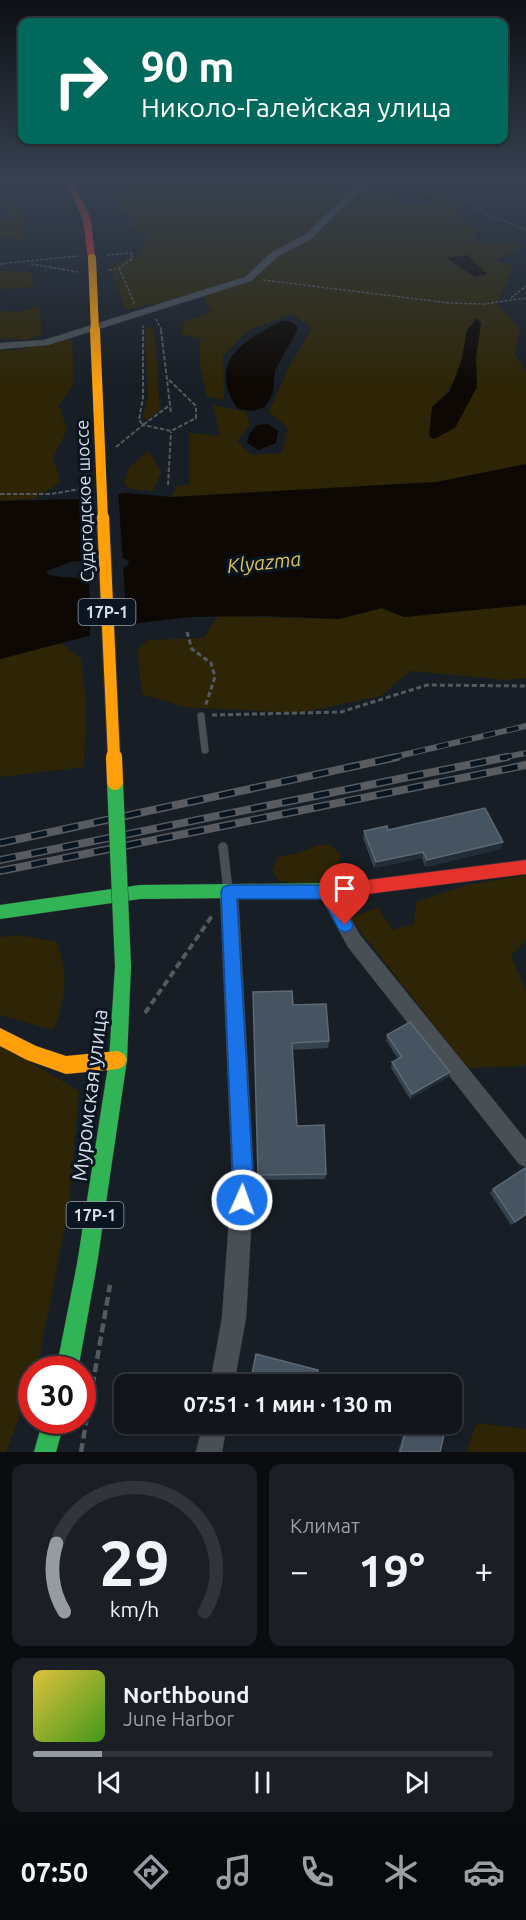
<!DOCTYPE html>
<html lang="ru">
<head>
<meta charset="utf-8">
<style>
  body { margin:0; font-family:Ubuntu,sans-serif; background:#1b1f25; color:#f1f3f6; height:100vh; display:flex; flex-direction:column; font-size:22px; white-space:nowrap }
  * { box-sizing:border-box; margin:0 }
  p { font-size:20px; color:#9c9fa3 }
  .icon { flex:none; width:33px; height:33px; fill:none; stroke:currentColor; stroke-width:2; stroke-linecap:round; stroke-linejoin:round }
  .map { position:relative; height:1452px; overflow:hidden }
  .side { display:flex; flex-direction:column; gap:12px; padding:12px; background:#0a0c0f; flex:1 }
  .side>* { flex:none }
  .guide { position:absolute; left:18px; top:18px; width:490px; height:126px; border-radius:12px; box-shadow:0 2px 4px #0004,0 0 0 2px #31353b; background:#00695c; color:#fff; overflow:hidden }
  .speed { position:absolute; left:18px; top:1356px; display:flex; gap:12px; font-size:30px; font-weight:700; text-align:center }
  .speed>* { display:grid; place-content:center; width:78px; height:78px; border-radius:50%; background:#12161c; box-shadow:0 2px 4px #0004,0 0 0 2px #31353b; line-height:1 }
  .speed .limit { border:9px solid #d22; background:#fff; color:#111 }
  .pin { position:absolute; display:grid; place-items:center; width:51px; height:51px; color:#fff; margin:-62px -26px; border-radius:50% 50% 50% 0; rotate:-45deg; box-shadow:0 0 6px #0007 }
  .pin .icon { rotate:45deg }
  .me { position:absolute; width:66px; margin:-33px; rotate:2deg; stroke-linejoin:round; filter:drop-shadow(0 0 4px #0008) }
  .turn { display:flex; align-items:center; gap:21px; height:126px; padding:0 24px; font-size:27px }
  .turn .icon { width:78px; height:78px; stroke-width:2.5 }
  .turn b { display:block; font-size:42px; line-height:51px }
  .big { font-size:45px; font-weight:600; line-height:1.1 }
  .side .widget { flex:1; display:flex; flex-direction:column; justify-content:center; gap:9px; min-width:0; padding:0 21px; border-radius:12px; background:#1b1f25 }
  .side .dial { align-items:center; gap:0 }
  .dial svg { height:156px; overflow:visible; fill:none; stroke:#31353b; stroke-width:7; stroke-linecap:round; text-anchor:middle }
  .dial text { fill:#f1f3f6; stroke:none }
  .song { display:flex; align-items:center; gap:18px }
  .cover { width:72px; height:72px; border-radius:9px; background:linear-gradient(135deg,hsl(50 70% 55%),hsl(100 70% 35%)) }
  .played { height:6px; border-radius:3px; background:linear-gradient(90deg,#949ba3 15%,#31353b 15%) }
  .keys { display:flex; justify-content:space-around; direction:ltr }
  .heat { display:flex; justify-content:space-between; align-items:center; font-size:33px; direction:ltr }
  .side .tiles { flex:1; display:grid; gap:12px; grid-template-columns:1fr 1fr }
  .widget:last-child { grid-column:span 2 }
  .trip { position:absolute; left:114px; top:1374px; width:348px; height:60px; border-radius:12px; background:#12161c; box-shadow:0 2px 4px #0004,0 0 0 2px #31353b; font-weight:600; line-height:60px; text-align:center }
  .tab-bar { display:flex; height:96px; justify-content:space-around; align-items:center; background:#07090b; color:#9c9fa3 }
  .tab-bar .icon { width:42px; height:42px }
  .tab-bar .active { color:#949ba3 }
  .tab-bar b { font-size:27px; color:#f1f3f6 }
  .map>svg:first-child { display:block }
  .green { fill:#2d2505; fill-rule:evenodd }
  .water { fill:#0d0803; fill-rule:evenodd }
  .pier { fill:#181e25 }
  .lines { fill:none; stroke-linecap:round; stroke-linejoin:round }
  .lane-far1-casing { stroke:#33373d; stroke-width:8 }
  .lane-casing { stroke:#33373d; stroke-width:10 }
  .street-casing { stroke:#33373d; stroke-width:1 }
  .fast-casing { stroke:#33373d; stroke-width:1 }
  .slow-casing { stroke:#33373d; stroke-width:1 }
  .jam-casing { stroke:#33373d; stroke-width:1 }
  .path-far4 { stroke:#545a5f; stroke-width:1.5; stroke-dasharray:3 1.5; stroke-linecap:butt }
  .path-far3 { stroke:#545a5f; stroke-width:2; stroke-dasharray:4.5 2; stroke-linecap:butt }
  .path-far2 { stroke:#545a5f; stroke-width:3; stroke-dasharray:5 3; stroke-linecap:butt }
  .path-far1 { stroke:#545a5f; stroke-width:4; stroke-dasharray:7 4; stroke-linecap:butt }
  .path { stroke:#545a5f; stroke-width:4.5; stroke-dasharray:9 4.5; stroke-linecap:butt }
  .lane-far1 { stroke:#495055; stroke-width:7 }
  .lane { stroke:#495055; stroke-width:9 }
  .street { fill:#495055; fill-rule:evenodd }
  .fast { fill:#30b455; fill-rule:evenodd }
  .slow { fill:#ff9f0a; fill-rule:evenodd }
  .jam { fill:#e5322d; fill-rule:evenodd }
  .rail-far1-casing { stroke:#585c61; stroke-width:6 }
  .rail-casing { stroke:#585c61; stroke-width:8 }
  .rail-far1 { stroke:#091521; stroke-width:4; stroke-dasharray:12; stroke-linecap:butt }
  .rail { stroke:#091521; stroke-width:5; stroke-dasharray:16; stroke-linecap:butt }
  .fast-bridge-casing { stroke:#33373d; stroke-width:17; stroke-linecap:butt }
  .slow-bridge-far3-casing { stroke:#33373d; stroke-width:8; stroke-linecap:butt }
  .slow-bridge-far2-casing { stroke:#33373d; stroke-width:10; stroke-linecap:butt }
  .slow-bridge-far1-casing { stroke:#33373d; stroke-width:14; stroke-linecap:butt }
  .slow-bridge-casing { stroke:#33373d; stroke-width:17; stroke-linecap:butt }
  .fast-bridge { stroke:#30b455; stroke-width:16 }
  .slow-bridge-far3 { stroke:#ff9f0a; stroke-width:8 }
  .slow-bridge-far2 { stroke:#ff9f0a; stroke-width:10 }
  .slow-bridge-far1 { stroke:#ff9f0a; stroke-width:12 }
  .slow-bridge { stroke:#ff9f0a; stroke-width:16 }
  .wall { fill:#35434f }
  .shaded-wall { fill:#222d38 }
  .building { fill:#465360; stroke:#5d6975; stroke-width:1.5 }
  .route { fill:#1a73e8; stroke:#114b97; stroke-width:1.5 }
  .labels { text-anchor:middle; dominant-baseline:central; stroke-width:6; stroke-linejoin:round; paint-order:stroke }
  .shield { fill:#091521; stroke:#98a2ac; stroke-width:1.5 }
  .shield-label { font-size:16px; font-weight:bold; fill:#d6dee7 }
  .street-label { font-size:18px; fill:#d6dee7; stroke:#091521 }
  .water-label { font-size:20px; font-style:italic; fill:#dec256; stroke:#091521 }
  .near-street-label { font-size:21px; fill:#d6dee7; stroke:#091521 }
</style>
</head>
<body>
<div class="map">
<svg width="526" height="1452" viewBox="0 0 526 1452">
  <rect width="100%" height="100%" fill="#181e25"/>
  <g class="green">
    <path d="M123 183H374C394 207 400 207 430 202L433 196 420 183H430L441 191 440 200 458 208 460 220 478 228 474 243 521 242 518 249 496 260 514 266 497 303 520 328 515 355 526 371V464L436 482 172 497 176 487 190 484 189 433 220 436 213 405 246 412 250 425 237 441 252 455 282 453 288 428 269 412 289 367 312 328 292 314 247 331 223 356 224 400 207 397 200 365V338L180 334 184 322 211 313 203 293 125 310 111 267 138 255 149 236 128 228 133 218 120 209 116 197ZM481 324 476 358 477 387 429 436 432 407C459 383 461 365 467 330Z"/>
    <path d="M13 206 26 215 22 228 27 231 24 240 0 238V220L14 218 4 211V207Z"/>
    <path d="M0 271 32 272 33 287 0 289Z"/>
    <path d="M39 306 42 335 25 340 0 338V311L21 312Z"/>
    <path d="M145 327H152L155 338 160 410 147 420 143 417 148 397Z"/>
    <path d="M72 339 74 383 59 405 67 430 53 458 61 482 36 498 0 501V350H15Z"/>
    <path d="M149 451 161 472 153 491 132 489 124 484 129 467Z"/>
    <path d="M526 605V678L506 680 410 671 381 696 299 713 185 707 142 694 137 650 148 640 204 638 218 616 339 619 382 608 404 617Z"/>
    <path d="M60 642 81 659 86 702 84 767 0 777V659Z"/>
    <path d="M318 845H330L341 854 337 867 316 885 278 881 272 870 278 857 299 853Z"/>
    <path d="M526 875V940L511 956 526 991V1064L522 1066 468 1068 350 918 378 907 392 930 414 924 416 902 467 885Z"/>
    <path d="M19 935 57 942C68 976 67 997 53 1030L0 1015V937Z"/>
    <path d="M0 1044 79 1091 69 1205 37 1369 32 1370 31 1387 6 1452H0Z"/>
    <path d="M477 1423 526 1429V1452H466Z"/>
  </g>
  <g class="water">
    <path d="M381 183H420L434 197 430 201C410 203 395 198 381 183Z"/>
    <path d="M467 255 487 274 475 277 447 258Z"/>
    <path d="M477 318 481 323 476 358 477 387 455 428 434 439 429 436 432 407 450 391 462 359 467 330Z"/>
    <path d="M282 321H290L297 326V331L275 370 273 393 265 407 252 411 238 409C205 362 245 339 282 321Z"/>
    <path d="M268 424 278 431 276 443 258 450 247 443 249 434 257 425Z"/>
    <path d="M526 464V605L404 617 382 608 339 619 264 616 190 617 139 623 0 659V501L84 499 126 493 172 497 436 482ZM120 557 129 561 128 565C110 578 69 581 47 574V571L70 562Z"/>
  </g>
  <g class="pier">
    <path d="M118 491 123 561 88 563 87 496Z"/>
    <path d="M123 565 127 629 90 638 89 572Z"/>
  </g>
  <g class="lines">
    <defs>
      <path id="lane-far1" d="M201 716 205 750"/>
      <path id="lane" d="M223 847 228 890"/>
      <g id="street">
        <path d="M359 183H367L311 239 278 256 251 281 48 345 0 349V343L44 340 245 277 272 252 305 235Z"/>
        <path d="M229 884 235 887 238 892 254 1178 246 1318 234 1384H210L222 1318 232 1178 220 892 223 887Z"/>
        <path d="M327 884 333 887 360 935 526 1140V1167L519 1164 348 947 318 892 321 887Z"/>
        <path d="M203 1424H227L222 1452H196Z"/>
      </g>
      <g id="fast">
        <path d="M344 883 349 885 352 890 349 895 344 897 140 899 0 919V905L140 885Z"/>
        <path d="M123 958 129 961 131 966 127 1060 97 1264 78 1370H56L77 1264 109 1060 115 966 117 961Z"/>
        <path d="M43 1420H65L56 1452H34Z"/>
      </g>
      <path id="slow" d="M0 1028 36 1046 66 1056 118 1051 124 1054 127 1060 124 1066 118 1069 66 1074 27 1060 0 1046Z"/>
      <g id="jam">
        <path d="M67 183H73L91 219 95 260 88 258 83 219Z"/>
        <path d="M526 860V874L344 897 339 895 336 890 339 885 344 883Z"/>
      </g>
    </defs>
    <use href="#lane-far1" class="lane-far1-casing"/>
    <use href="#lane" class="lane-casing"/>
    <use href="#street" class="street-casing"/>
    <use href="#fast" class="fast-casing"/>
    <use href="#slow" class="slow-casing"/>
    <use href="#jam" class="jam-casing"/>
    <g class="path-far4">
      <path d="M442 183 484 213 526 230"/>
      <path d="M107 255 132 253V259L119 268 107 271"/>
      <path d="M0 264 78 256"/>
      <path d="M31 264 79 272"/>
      <path d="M119 268 135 305"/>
      <path d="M263 280 450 303 484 304 526 298"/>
      <path d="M511 298 526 286"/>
      <path d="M156 319 162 331"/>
      <path d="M143 325V331"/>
    </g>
    <g class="path-far3">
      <path d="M143 330V398L139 420 143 425 170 405"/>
      <path d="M161 330 171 413"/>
      <path d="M116 447 143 425 171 431 196 418V406L167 378"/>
      <path d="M168 485 171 432"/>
      <path d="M0 494H51L86 488"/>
    </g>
    <g class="path-far2">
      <path d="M187 632 192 649 211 663 215 677 205 707"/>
      <path d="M212 715 341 712 427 685 526 686"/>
    </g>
    <path class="path-far1" d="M145 1013 212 916"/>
    <path class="path" d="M81 1452 110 1285"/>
    <use href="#lane-far1" class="lane-far1"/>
    <use href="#lane" class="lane"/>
    <use href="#street" class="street"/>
    <use href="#fast" class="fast"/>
    <use href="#slow" class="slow"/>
    <use href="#jam" class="jam"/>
    <defs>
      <g id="rail-far1">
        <path d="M390 758 526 726"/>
        <path d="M500 758 526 753"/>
      </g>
      <g id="rail">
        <path d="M0 843 397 757"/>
        <path d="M0 860 507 757"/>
        <path d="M0 871 526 765"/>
      </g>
    </defs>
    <use href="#rail-far1" class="rail-far1-casing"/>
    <use href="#rail" class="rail-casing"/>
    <use href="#rail-far1" class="rail-far1"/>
    <use href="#rail" class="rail"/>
    <defs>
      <path id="fast-bridge" d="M115 782 123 966"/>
      <path id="slow-bridge-far3" d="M92 258 95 331"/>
      <path id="slow-bridge-far2" d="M95 330 103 519"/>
      <path id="slow-bridge-far1" d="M103 517 114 758"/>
      <path id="slow-bridge" d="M114 757 115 782"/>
    </defs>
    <use href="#fast-bridge" class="fast-bridge-casing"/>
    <use href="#slow-bridge-far3" class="slow-bridge-far3-casing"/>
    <use href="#slow-bridge-far2" class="slow-bridge-far2-casing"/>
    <use href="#slow-bridge-far1" class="slow-bridge-far1-casing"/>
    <use href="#slow-bridge" class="slow-bridge-casing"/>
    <use href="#fast-bridge" class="fast-bridge"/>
    <use href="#slow-bridge-far3" class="slow-bridge-far3"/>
    <use href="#slow-bridge-far2" class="slow-bridge-far2"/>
    <use href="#slow-bridge-far1" class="slow-bridge-far1"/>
    <use href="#slow-bridge" class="slow-bridge"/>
  </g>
  <g class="wall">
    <path d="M388 830 503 842 501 849 425 867 422 858 374 868 363 838 364 831Z"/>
    <path d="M253 992 329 1041 328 1048 292 1050 297 1126 326 1174 325 1179 258 1180Z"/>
    <path d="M387 1035 448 1077 410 1099 391 1068 392 1062 398 1059 386 1040Z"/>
    <path d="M493 1189 526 1215 511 1225 490 1193Z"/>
    <path d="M278 1424H310L308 1432Z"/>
    <path d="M406 1424H431L440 1452H398Z"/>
  </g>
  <g class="shaded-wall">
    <path d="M503 842 501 849 425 867 427 860Z"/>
    <path d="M423 852 422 858 374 868 376 862Z"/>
    <path d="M450 1072 448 1077 410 1099 412 1094Z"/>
  </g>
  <g class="building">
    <path d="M485 808 503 842 427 860 423 852 376 862 364 831 387 826 388 830Z"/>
    <path d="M292 991 293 1005 326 1004 329 1041 292 1043 297 1126 324 1125 326 1174 258 1175 253 992Z"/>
    <path d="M410 1022 450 1072 412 1094 392 1062 402 1057 387 1035Z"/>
    <path d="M525 1168 526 1170V1214L515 1222 493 1189Z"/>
    <path d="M256 1354 318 1370 316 1384H250Z"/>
    <path d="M282 1424H310L308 1431Z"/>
    <path d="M408 1424H431L445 1431 440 1452H400Z"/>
  </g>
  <linearGradient id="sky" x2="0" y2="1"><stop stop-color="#0d1014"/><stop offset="0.47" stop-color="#374151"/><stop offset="1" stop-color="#374151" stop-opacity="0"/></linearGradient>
  <rect width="526" height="386" fill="url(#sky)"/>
  <path class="route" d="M229 885H327L333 887 353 925 351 930 345 932 339 930 323 899H237L253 1178 249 1206 242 1209 235 1206 232 1200 233 1178 221 892 223 887Z"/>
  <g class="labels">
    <g class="shield">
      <rect x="78.5" y="599" width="57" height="26" rx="4.5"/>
      <rect x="66.5" y="1202" width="57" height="26" rx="4.5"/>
    </g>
    <g class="shield-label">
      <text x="107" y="612">17Р-1</text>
      <text x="95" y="1215">17Р-1</text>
    </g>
    <g class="street-label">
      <text transform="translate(84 501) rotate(-92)">Судогодское шоссе</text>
    </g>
    <g class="water-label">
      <text transform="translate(264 562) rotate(-6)">Klyazma</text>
    </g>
    <g class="near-street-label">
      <text transform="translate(89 1095) rotate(-83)">Муромская улица</text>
    </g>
  </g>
</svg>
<div class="speed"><div class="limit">30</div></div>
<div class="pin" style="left:345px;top:925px;background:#d93025"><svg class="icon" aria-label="arrive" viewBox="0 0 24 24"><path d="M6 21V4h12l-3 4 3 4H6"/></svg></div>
<svg class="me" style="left:242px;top:1200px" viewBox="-20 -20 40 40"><circle r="17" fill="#1a73e8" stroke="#fff" stroke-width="3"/><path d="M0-11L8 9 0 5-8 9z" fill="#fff"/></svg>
<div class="trip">07:51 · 1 мин · 130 m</div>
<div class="guide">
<div class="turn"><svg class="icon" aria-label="right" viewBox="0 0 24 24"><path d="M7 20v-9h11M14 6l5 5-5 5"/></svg><div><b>90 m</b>Николо-Галейская улица</div></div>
</div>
</div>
<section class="side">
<div class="tiles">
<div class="widget dial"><svg viewBox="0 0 100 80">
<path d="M14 69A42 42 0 1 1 86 69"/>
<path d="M14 69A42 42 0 0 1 10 34" stroke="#949ba3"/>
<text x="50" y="56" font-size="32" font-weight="700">29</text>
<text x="50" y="72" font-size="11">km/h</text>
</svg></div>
<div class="widget"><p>Климат</p>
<div class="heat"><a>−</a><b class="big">19°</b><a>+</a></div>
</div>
<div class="widget">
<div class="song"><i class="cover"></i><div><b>Northbound</b><p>June Harbor</p></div></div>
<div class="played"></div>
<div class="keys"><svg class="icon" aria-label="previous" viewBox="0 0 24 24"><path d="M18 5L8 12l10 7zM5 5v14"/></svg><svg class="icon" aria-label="pause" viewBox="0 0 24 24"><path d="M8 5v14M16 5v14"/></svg><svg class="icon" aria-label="next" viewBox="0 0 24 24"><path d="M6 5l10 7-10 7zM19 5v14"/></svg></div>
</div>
</div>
</section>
<nav class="tab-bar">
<b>07:50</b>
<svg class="icon active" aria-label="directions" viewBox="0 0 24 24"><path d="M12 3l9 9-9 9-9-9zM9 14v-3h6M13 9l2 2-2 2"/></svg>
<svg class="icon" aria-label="music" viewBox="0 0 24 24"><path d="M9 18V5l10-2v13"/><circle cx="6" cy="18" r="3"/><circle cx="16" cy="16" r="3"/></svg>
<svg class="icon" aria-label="phone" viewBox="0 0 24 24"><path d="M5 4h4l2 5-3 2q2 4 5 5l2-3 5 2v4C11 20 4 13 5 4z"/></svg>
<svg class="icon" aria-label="climate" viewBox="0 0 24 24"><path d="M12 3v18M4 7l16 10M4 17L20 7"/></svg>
<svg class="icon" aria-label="car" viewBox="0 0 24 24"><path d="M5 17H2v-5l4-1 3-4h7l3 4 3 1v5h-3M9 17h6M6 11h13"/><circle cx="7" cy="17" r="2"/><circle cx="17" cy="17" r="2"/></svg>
</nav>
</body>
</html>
